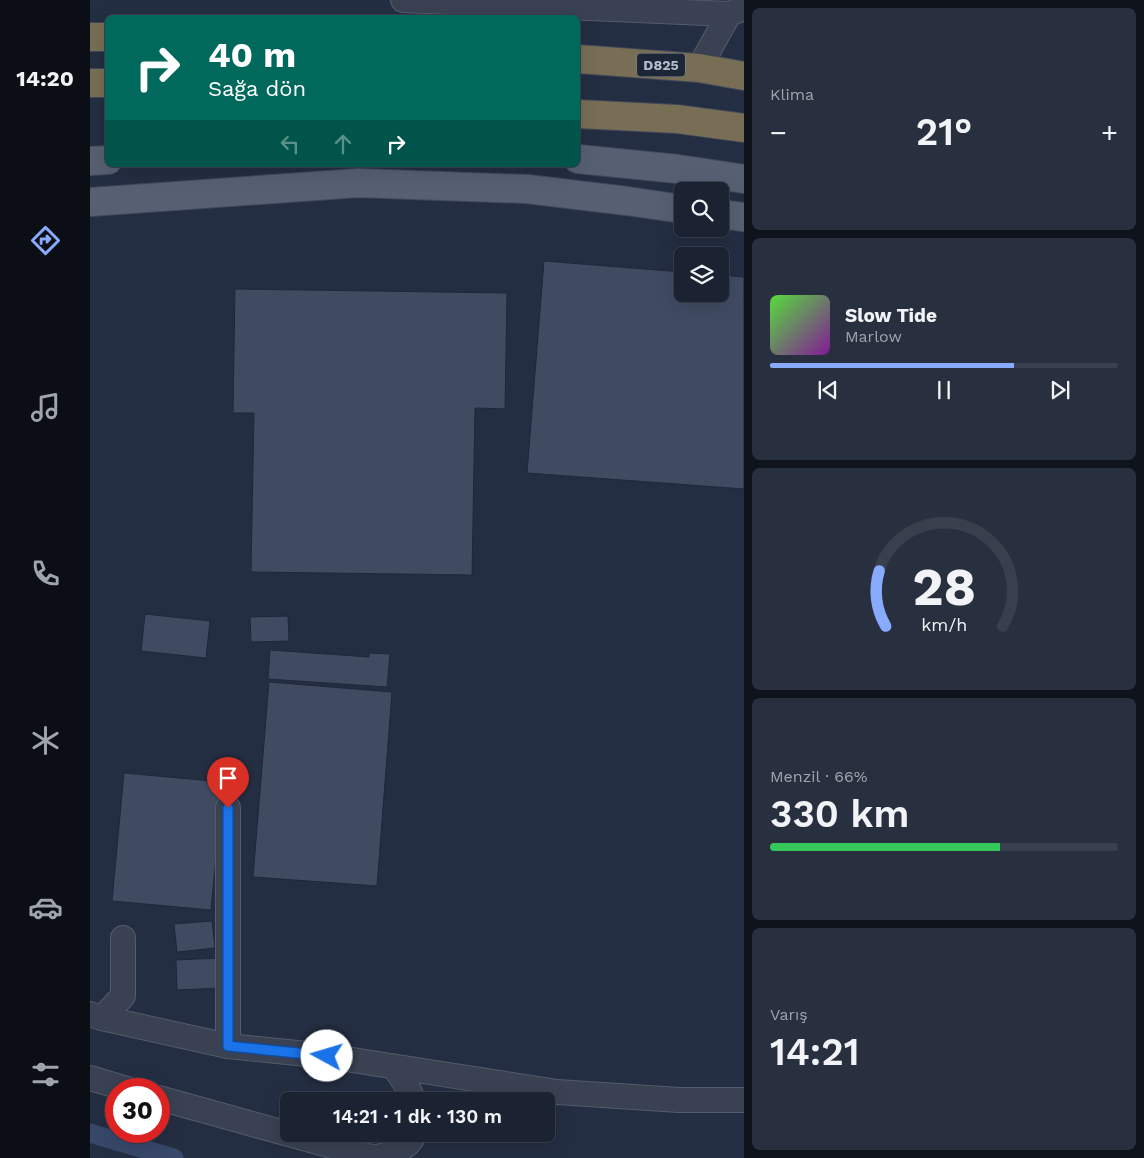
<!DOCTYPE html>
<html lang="tr">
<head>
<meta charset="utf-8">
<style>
  body { margin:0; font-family:"Work Sans",sans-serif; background:#282f3e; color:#f1f3f6; height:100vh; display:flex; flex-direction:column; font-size:19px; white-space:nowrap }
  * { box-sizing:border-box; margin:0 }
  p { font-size:16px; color:#a0a4ac }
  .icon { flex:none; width:28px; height:28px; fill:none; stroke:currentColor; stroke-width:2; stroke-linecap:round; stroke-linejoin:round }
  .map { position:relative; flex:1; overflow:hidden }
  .drawer { display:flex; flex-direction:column; gap:8px; padding:8px; background:#0f131c; width:400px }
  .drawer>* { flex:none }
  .top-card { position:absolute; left:15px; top:15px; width:475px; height:152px; border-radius:8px; box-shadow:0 5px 20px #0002,0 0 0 1px #393f4d; background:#00695c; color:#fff; overflow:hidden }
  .fabs { position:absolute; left:584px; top:182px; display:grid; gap:10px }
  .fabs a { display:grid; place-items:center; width:55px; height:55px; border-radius:8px; background:#1b2232; box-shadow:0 5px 20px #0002,0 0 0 1px #393f4d; font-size:25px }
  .speed { position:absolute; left:15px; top:1078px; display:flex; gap:10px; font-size:25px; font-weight:700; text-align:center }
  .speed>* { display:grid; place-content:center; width:65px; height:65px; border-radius:50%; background:#1b2232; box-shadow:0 5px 20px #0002,0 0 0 1px #393f4d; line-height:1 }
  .speed .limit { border:8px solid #d22; background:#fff; color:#111 }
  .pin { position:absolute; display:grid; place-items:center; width:42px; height:42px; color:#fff; margin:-51px -21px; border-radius:50% 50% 50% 0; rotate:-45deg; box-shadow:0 0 5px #0007 }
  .pin .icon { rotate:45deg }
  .me { position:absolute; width:55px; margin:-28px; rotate:276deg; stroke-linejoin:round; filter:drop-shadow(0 0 4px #0008) }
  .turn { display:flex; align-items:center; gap:18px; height:105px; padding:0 20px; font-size:22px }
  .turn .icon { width:65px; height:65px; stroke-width:2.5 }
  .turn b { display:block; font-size:35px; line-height:42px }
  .lanes { display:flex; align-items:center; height:48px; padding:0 20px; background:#0003; justify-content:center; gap:25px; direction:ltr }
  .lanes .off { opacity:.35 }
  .big { font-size:38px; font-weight:600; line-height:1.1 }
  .drawer .card { flex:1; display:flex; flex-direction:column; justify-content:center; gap:8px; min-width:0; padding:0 18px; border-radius:8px; background:#282f3e }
  .drawer .dial { align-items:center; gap:0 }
  .dial svg { height:130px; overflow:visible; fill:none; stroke:#393f4d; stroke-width:7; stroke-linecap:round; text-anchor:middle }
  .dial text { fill:#f1f3f6; stroke:none }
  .song { display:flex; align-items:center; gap:15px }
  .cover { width:60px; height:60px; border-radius:8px; background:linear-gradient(135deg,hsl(110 70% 55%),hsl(290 70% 35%)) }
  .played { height:5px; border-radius:2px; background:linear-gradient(90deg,#89abfe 70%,#393f4d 70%) }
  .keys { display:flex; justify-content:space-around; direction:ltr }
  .heat { display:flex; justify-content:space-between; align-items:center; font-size:28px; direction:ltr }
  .charge { height:8px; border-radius:4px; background:linear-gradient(90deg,#34c759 66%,#393f4d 0) }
  .trip { position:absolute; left:190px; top:1092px; width:275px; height:50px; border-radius:8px; background:#1b2232; box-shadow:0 5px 20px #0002,0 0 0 1px #393f4d; font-weight:600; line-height:50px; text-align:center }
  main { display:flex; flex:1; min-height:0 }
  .tabs { display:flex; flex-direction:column; width:90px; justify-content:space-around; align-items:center; background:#0b0e14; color:#a0a4ac }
  .tabs .icon { width:35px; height:35px }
  .tabs .current { color:#89abfe }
  .tabs b { font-size:22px; color:#f1f3f6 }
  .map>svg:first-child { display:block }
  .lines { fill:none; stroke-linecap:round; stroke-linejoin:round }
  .canal { stroke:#37486a; stroke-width:19 }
  .building { fill:#404b62; stroke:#1f2839 }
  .minor-casing { stroke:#535c6c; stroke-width:26 }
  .major-casing { stroke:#424a5b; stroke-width:30 }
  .highway-casing { stroke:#404959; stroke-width:30 }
  .minor { stroke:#394152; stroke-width:24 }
  .major { stroke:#576072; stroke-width:28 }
  .highway { stroke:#786d55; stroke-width:28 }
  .route-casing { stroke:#114b97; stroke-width:12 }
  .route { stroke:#1a73e8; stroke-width:9 }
  .labels { text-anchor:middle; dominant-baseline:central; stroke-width:5; stroke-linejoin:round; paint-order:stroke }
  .shield { fill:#1d2637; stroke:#878f9f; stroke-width:1 }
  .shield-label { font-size:14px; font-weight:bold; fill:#b5bccc }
</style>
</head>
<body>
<main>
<nav class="tabs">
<b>14:20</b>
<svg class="icon current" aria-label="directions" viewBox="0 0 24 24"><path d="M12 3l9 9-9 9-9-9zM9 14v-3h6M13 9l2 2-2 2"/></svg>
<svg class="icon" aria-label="music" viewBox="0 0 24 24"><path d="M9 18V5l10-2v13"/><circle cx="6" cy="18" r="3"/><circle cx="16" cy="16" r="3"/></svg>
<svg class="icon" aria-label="phone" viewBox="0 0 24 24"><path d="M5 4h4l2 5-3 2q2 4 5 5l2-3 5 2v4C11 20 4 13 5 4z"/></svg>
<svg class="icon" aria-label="climate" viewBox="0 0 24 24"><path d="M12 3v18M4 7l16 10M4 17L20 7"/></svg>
<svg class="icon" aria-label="car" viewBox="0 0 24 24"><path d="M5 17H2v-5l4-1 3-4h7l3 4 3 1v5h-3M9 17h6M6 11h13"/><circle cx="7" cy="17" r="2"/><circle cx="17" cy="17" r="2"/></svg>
<svg class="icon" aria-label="filters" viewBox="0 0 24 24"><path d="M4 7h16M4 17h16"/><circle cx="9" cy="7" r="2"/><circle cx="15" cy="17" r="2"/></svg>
</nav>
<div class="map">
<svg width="654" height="1158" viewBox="0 0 654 1158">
  <rect width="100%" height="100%" fill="#242e42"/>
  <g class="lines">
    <path class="canal" d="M0 1133 84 1158"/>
  </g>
  <g class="building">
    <path d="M454 261 592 272V294H630V275L654 277V489L437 473Z"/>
    <path d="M145 289 417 293 415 409 385 408 382 575 161 572 164 413H143Z"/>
    <path d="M55 614 120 621 116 658 51 651Z"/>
    <path d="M198 616 199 641 161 642 160 617Z"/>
    <path d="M180 650 279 657V653L300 654 297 687 178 679Z"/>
    <path d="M179 682 302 692 287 886 163 877Z"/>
    <path d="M34 773 133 782 121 910 22 901Z"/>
    <path d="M122 921 125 948 87 952 84 924Z"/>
    <path d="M131 958 132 988 87 990 86 960Z"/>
  </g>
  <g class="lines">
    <defs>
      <g id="minor">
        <path d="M313 0 639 14"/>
        <path d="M609 68 639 14 652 9"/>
        <path d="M0 1014 12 1018 138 1046 237 1056 467 1092 589 1100H654"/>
        <path d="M12 1018 33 996V938"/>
        <path d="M138 1046V808"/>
        <path d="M304 1067 317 1086 324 1101"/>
        <path d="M0 1078 37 1089"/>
        <path d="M69 1098 285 1158"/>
        <path d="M284 1158C299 1154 319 1150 324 1134"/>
      </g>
      <g id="major">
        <path d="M488 159 588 169 654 179"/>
        <path d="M0 161 18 160"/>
        <path d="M0 202 268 183 437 189 537 201 592 209"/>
        <path d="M630 214 654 217"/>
      </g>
      <g id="highway">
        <path d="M0 37H18"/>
        <path d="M488 59 609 68 654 76"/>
        <path d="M0 83H18"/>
        <path d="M488 114 587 119 654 128"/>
      </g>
    </defs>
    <use href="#minor" class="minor-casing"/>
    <use href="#major" class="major-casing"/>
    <use href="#highway" class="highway-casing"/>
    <use href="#minor" class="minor"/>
    <use href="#major" class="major"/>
    <use href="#highway" class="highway"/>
  </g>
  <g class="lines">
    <defs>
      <path id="route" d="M138 808V1046L237 1056"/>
    </defs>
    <use href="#route" class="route-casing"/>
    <use href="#route" class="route"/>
  </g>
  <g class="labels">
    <rect class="shield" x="547" y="53.5" width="48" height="23" rx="4"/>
    <g class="shield-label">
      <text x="571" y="65">D825</text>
    </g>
  </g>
</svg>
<div class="fabs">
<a><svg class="icon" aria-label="search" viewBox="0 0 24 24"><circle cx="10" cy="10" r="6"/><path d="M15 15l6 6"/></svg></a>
<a><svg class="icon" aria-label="layers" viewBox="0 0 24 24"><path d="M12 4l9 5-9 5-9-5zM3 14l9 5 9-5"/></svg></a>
</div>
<div class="speed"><div class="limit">30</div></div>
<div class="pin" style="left:138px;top:808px;background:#d93025"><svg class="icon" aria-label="arrive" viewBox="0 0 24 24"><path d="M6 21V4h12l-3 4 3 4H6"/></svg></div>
<svg class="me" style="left:237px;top:1056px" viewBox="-20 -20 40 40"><circle r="19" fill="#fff"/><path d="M0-13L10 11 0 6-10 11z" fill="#1a73e8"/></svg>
<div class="trip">14:21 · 1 dk · 130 m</div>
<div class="top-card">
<div class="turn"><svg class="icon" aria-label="right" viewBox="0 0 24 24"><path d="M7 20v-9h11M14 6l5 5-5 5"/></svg><div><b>40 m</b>Sağa dön</div></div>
<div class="lanes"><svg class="icon off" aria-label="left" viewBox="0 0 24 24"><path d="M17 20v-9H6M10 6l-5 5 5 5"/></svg><svg class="icon off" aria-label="ahead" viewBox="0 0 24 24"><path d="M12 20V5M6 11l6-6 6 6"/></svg><svg class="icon" aria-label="right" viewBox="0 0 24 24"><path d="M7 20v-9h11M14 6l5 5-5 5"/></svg></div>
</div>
</div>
<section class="drawer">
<div class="card"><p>Klima</p>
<div class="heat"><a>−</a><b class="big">21°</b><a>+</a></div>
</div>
<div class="card">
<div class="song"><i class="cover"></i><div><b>Slow Tide</b><p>Marlow</p></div></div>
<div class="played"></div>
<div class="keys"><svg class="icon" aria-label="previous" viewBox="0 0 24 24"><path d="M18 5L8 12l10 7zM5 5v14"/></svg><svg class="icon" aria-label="pause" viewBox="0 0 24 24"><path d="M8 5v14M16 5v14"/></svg><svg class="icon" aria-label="next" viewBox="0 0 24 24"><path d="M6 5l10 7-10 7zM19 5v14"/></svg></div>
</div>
<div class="card dial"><svg viewBox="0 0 100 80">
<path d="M14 69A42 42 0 1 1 86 69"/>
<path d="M14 69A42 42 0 0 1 10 35" stroke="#89abfe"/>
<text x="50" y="56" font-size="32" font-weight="700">28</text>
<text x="50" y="72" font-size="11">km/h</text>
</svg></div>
<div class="card"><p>Menzil · 66%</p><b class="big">330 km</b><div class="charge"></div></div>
<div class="card"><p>Varış</p><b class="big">14:21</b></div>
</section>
</main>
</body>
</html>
